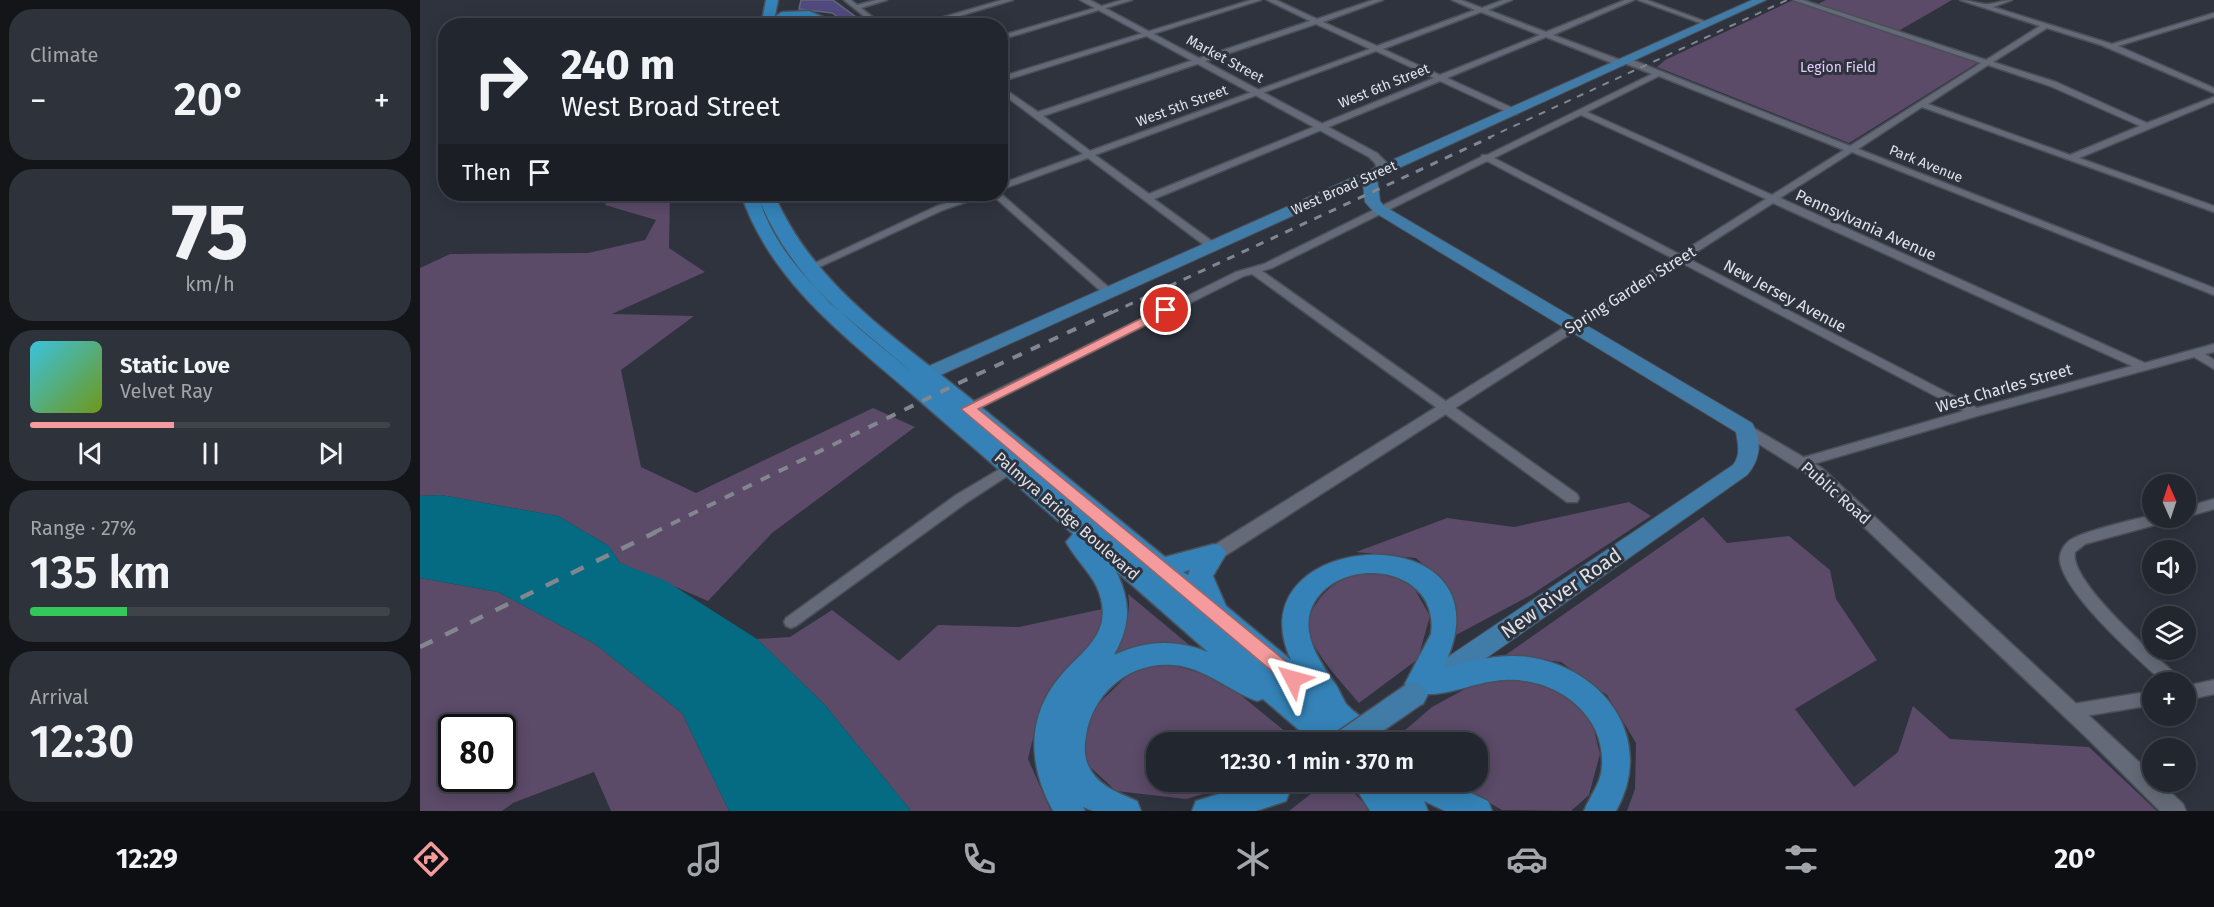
<!DOCTYPE html>
<html lang="en">
<head>
<meta charset="utf-8">
<style>
  body { margin:0; font-family:"Fira Sans",sans-serif; background:#2e323a; color:#f1f3f6; height:100vh; display:flex; flex-direction:column; font-size:22px; white-space:nowrap }
  * { box-sizing:border-box; margin:0 }
  p { font-size:20px; color:#a2a5aa }
  .icon { flex:none; width:33px; height:33px; fill:none; stroke:currentColor; stroke-width:2; stroke-linecap:round; stroke-linejoin:round }
  .map { position:relative; flex:1; overflow:hidden }
  .sheet { display:flex; flex-direction:column; gap:9px; padding:9px; background:#131519; width:420px }
  .sheet>* { flex:none }
  .top-card { position:absolute; left:18px; top:18px; width:570px; height:183px; border-radius:24px; box-shadow:0 3px 15px #0003,0 0 0 2px #3f434a; background:#22262e; color:#f1f3f6; overflow:hidden }
  .needle { width:39px; rotate:357deg }
  .controls { position:absolute; left:1722px; top:474px; display:grid; gap:12px }
  .controls a { display:grid; place-items:center; width:54px; height:54px; border-radius:50%; background:#22262e; box-shadow:0 3px 15px #0003,0 0 0 2px #3f434a; font-size:30px }
  .speed { position:absolute; left:18px; top:714px; display:flex; gap:12px; font-size:30px; font-weight:700; text-align:center }
  .speed>* { display:grid; place-content:center; width:78px; height:78px; border-radius:50%; background:#22262e; box-shadow:0 3px 15px #0003,0 0 0 2px #3f434a; line-height:1 }
  .speed .limit { border:3px solid #111; border-radius:9px; background:#fff; color:#111 }
  .pin { position:absolute; display:grid; place-items:center; width:51px; height:51px; color:#fff; margin:-26px; border:3px solid #fff; border-radius:50%; box-shadow:0 2px 6px #0007 }
  .me { position:absolute; width:66px; margin:-33px; rotate:309deg; stroke-linejoin:round; filter:drop-shadow(0 0 4px #0008) }
  .turn { display:flex; align-items:center; gap:21px; height:126px; padding:0 24px; font-size:27px }
  .turn .icon { width:78px; height:78px; stroke-width:2.5 }
  .turn b { display:block; font-size:42px; line-height:51px }
  .then { display:flex; align-items:center; height:57px; padding:0 24px; background:#0003; gap:12px; font-size:22px }
  .big { font-size:45px; font-weight:600; line-height:1.1 }
  .sheet .widget { flex:1; display:flex; flex-direction:column; justify-content:center; gap:9px; min-width:0; padding:0 21px; border-radius:24px; background:#2e323a }
  .sheet .dial { align-items:center; gap:0 }
  .dial b { font-size:78px; line-height:1 }
  .song { display:flex; align-items:center; gap:18px }
  .cover { width:72px; height:72px; border-radius:9px; background:linear-gradient(135deg,hsl(190 70% 55%),hsl(80 70% 35%)) }
  .played { height:6px; border-radius:3px; background:linear-gradient(90deg,#f59b9d 40%,#3f434a 40%) }
  .keys { display:flex; justify-content:space-around; direction:ltr }
  .heat { display:flex; justify-content:space-between; align-items:center; font-size:33px; direction:ltr }
  .charge { height:9px; border-radius:4px; background:linear-gradient(90deg,#34c759 27%,#3f434a 0) }
  .trip { position:absolute; left:726px; top:732px; width:342px; height:60px; border-radius:24px; background:#22262e; box-shadow:0 3px 15px #0003,0 0 0 2px #3f434a; font-weight:600; line-height:60px; text-align:center }
  .dock { display:flex; height:96px; justify-content:space-around; align-items:center; background:#0e0f12; color:#a2a5aa }
  .dock .icon { width:42px; height:42px }
  .dock .on { color:#f59b9d }
  .dock b { font-size:27px; color:#f1f3f6 }
  main { display:flex; flex:1; min-height:0 }
  .map>svg:first-child { display:block }
  .green { fill:#5b4a68; fill-rule:evenodd }
  .water { fill:#046b82 }
  .building { fill:#514a80; stroke:#676673; stroke-width:1.5 }
  .lines { fill:none; stroke-linecap:round; stroke-linejoin:round }
  .minor-casing { stroke:#4a4f58; stroke-width:3 }
  .tertiary-casing { stroke:#4a4f58; stroke-width:3 }
  .primary-casing { stroke:#4a4f58; stroke-width:2 }
  .trunk-casing { stroke:#4a4f58; stroke-width:3 }
  .minor { fill:#646a77; fill-rule:evenodd }
  .tertiary { fill:#646a77; fill-rule:evenodd }
  .primary { fill:#407ca7; fill-rule:evenodd }
  .trunk { fill:#3482b7; fill-rule:evenodd }
  .rail-far3 { stroke:#82868f; stroke-width:2; stroke-dasharray:7 7; stroke-linecap:butt }
  .rail-far2 { stroke:#82868f; stroke-width:3; stroke-dasharray:8 8; stroke-linecap:butt }
  .rail-far1 { stroke:#82868f; stroke-width:4; stroke-dasharray:10 10; stroke-linecap:butt }
  .rail { stroke:#82868f; stroke-width:4.5; stroke-dasharray:14 14; stroke-linecap:butt }
  .primary-bridge-casing { stroke:#4a4f58; stroke-width:28; stroke-linecap:butt }
  .primary-bridge { stroke:#407ca7; stroke-width:25 }
  .route { fill:#f59b9d; stroke:#9f6566; stroke-width:1.5 }
  .labels { text-anchor:middle; dominant-baseline:central; stroke-width:6; stroke-linejoin:round; paint-order:stroke }
  .far-street-label { font-size:14px; fill:#dee2e9; stroke:#2e333e }
  .far-park-label { font-size:14px; fill:#e6cbfa; stroke:#2e333e }
  .street-label { font-size:16px; fill:#dee2e9; stroke:#2e333e }
  .near-street-label { font-size:20px; fill:#dee2e9; stroke:#2e333e }
</style>
</head>
<body>
<main>
<section class="sheet">
<div class="widget"><p>Climate</p>
<div class="heat"><a>−</a><b class="big">20°</b><a>+</a></div>
</div>
<div class="widget dial"><b>75</b><p>km/h</p></div>
<div class="widget">
<div class="song"><i class="cover"></i><div><b>Static Love</b><p>Velvet Ray</p></div></div>
<div class="played"></div>
<div class="keys"><svg class="icon" aria-label="previous" viewBox="0 0 24 24"><path d="M18 5L8 12l10 7zM5 5v14"/></svg><svg class="icon" aria-label="pause" viewBox="0 0 24 24"><path d="M8 5v14M16 5v14"/></svg><svg class="icon" aria-label="next" viewBox="0 0 24 24"><path d="M6 5l10 7-10 7zM19 5v14"/></svg></div>
</div>
<div class="widget"><p>Range · 27%</p><b class="big">135 km</b><div class="charge"></div></div>
<div class="widget"><p>Arrival</p><b class="big">12:30</b></div>
</section>
<div class="map">
<svg width="1794" height="811" viewBox="0 0 1794 811">
  <rect width="100%" height="100%" fill="#2e333e"/>
  <g class="green">
    <path d="M1406 0H1532L1475 33 1559 62 1429 143 1237 67 1245 60 1371 1 1396 5Z"/>
    <path d="M189 194H250L249 248 285 272 192 314 274 316 201 370 221 467 276 493 453 408 495 427 352 533 288 601 200 563 189 546 138 516 21 495 0 496V268L30 254 168 253 225 240 236 220 185 205Z"/>
    <path d="M1209 502 1231 516 1111 595 1036 635 1027 587 996 558 936 552 1027 518 1094 527Z"/>
    <path d="M1283 517 1307 543 1369 536 1410 570 1416 599 1457 660 1375 709 1434 787 1478 752 1493 706 1530 739 1669 747 1737 811H1207L1215 789 1216 743 1187 695 1141 662 1084 656Z"/>
    <path d="M957 570 990 581 1010 616 998 659 939 703C924 685 889 649 888 626 887 617 893 608 898 601 913 580 933 574 957 570Z"/>
    <path d="M0 578 78 592 175 644 262 713 309 811H191L174 772 93 803 82 811H0ZM32 728H82V778H32Z"/>
    <path d="M708 594 774 649C733 639 721 642 683 661 698 640 713 620 708 594Z"/>
    <path d="M687 608 683 627 666 656 639 683 618 717 608 759 631 811H491L405 705 337 639 370 637 412 610 479 661 518 625 599 627Z"/>
    <path d="M751 665 800 678 878 742H736V782H825L766 799 696 791 668 765 663 742 670 712 714 669Z"/>
    <path d="M1098 676 1130 687 1158 703 1172 722 1180 754 1169 795 1151 811 1082 810 1033 782H1058V742H983L977 737 1012 707 1054 684Z"/>
    <path d="M906 782H923L952 811H869Z"/>
  </g>
  <path class="water" d="M21 495 138 516 189 546 200 563 246 581 337 639 405 705 491 811H309L262 713 175 644 78 592 0 578V496Z"/>
  <path class="building" d="M381 0H413L440 20 432 22 433 26H421L418 17 412 13 379 9Z"/>
  <g class="lines">
    <defs>
      <g id="minor">
        <path d="M424 0H431L437 5 456 0H467L441 8 464 26H456Z"/>
        <path d="M582 0H593L506 26H493Z"/>
        <path d="M702 0H712L580 40V36Z"/>
        <path d="M831 0H841L580 82V77Z"/>
        <path d="M847 0H856L897 19 953 0H963L903 22 957 46 1055 10 1032 0H1041L1062 8 1083 0H1092L1068 10 1126 32 1205 0H1214L1133 35 1203 61V65H1197L1126 37 1027 78 1097 110V114H1091L1020 81 734 199 796 244V248H788L668 158 580 190V184L663 154 580 92V86L618 112 890 21ZM1061 12 1120 35 1020 75 963 49ZM896 24 950 49 670 151 623 116ZM956 51 1014 78 729 194 675 155Z"/>
        <path d="M1218 0H1227L1292 24 1286 25Z"/>
        <path d="M1373 0H1383L1566 60 1620 26 1540 0C1549 0 1555 3 1564 4 1572 5 1583 0 1592 0L1573 7 1692 44 1794 13V17L1698 46 1794 88V93L1681 45 1627 28 1573 62 1636 82 1727 123 1794 97V102L1659 158 1794 206V212L1502 107 1438 149 1794 288V295L1432 152 1360 198 1725 363 1794 344V352L1785 354 1794 360V369L1774 357 1557 416 1383 467 1378 465 1377 462 1378 459 1544 411 1260 262 1157 328H1149L1148 326 1149 324 1252 258 1067 161 852 268 842 271 1157 494 1159 498 1157 502H1147L832 274 824 276 552 412H544L542 409 544 406 816 272 844 264 1061 157 1062 155H1067L1232 74 1204 63V59H1210L1430 146 1561 63ZM1568 65 1630 86 1720 126 1650 155 1508 104ZM1239 76 1424 150 1352 195 1167 112ZM1161 115 1346 199 1259 254 1074 158ZM1353 203 1712 366 1557 408 1267 258Z"/>
        <path d="M580 193 693 291 694 293 693 295H685L571 194Z"/>
        <path d="M556 194H569L523 210 393 270 389 271 384 268 517 206Z"/>
        <path d="M590 463 595 465 596 468 595 471 546 503 376 626 371 628 366 626 364 622 366 618 536 495Z"/>
        <path d="M1794 499V509L1766 517V507Z"/>
        <path d="M1732 515V518H1749L1747 522 1742 523 1665 544 1655 552C1648 581 1737 657 1759 677L1761 682H1743C1717 658 1645 595 1640 561 1639 553 1644 545 1649 541 1662 531 1714 520 1732 515Z"/>
        <path d="M1794 680V694L1766 700V686Z"/>
        <path d="M1732 691V705L1653 718 1647 716 1645 711 1647 706 1653 704Z"/>
      </g>
      <g id="tertiary">
        <path d="M660 0H670L957 153 966 162 968 171 966 173H958L955 163 949 157Z"/>
        <path d="M1153 322 1160 326 1158 329 800 559 794 561 788 559 785 554 788 549Z"/>
        <path d="M1325 423 1402 468 1732 774V782H1740L1763 804 1766 811H1740L1667 738 1390 476 1320 432 1317 428 1320 424Z"/>
      </g>
      <path id="primary" d="M1332 0H1346L957 178 960 201 964 206 1332 423C1343 441 1340 460 1327 475L1025 687 1016 690 1007 687 1003 679 1007 671 1313 465C1321 455 1318 444 1316 432L954 212 945 202 943 184 514 378H500L498 374 500 370Z"/>
      <g id="trunk">
        <path d="M346 0H358L353 26H341Z"/>
        <path d="M389 11 403 17 404 26H392L393 22C381 16 366 24 356 16L362 12Z"/>
        <path d="M321 194H337C354 237 378 271 411 304L499 378C441 329 357 270 338 194H354C393 285 475 337 550 398 615 451 680 504 745 557L794 544 803 547 806 554 793 576 806 606 871 660C809 526 1101 511 1023 668 1051 661 1081 653 1109 657 1185 669 1236 739 1196 811H1164C1170 796 1182 782 1182 765 1185 712 1133 677 1084 680 1059 681 1030 695 1008 694L1003 704 993 707 983 704 979 695 1011 634C1020 567 925 554 895 601 877 630 900 662 916 685 920 691 923 700 927 705 939 718 959 725 965 742H930L926 739 927 742H893L843 699 837 701C809 691 784 667 753 665 709 661 672 694 666 736 664 746 664 758 669 767 678 786 699 793 717 801L721 811H673L663 807 665 811H633C607 763 606 714 644 672 663 651 687 636 682 604 678 577 658 564 646 542L653 534C600 488 547 442 494 396 426 337 351 283 321 194ZM770 570 768 575 763 572ZM696 571 788 652C755 639 726 640 694 655 711 625 711 602 696 571Z"/>
        <path d="M838 782H866L870 791 866 801 836 811H772L776 801Z"/>
        <path d="M932 782H980L989 788V782H1027L1068 801 1072 811H1025L1004 801 1008 811H950Z"/>
      </g>
    </defs>
    <use href="#minor" class="minor-casing"/>
    <use href="#tertiary" class="tertiary-casing"/>
    <use href="#primary" class="primary-casing"/>
    <use href="#trunk" class="trunk-casing"/>
    <use href="#minor" class="minor"/>
    <use href="#tertiary" class="tertiary"/>
    <use href="#primary" class="primary"/>
    <use href="#trunk" class="trunk"/>
    <path class="rail-far3" d="M1068 138 1367 0"/>
    <path class="rail-far2" d="M691 313 1071 137"/>
    <path class="rail-far1" d="M233 533 539 383 694 311"/>
    <path class="rail" d="M0 647 236 532"/>
    <defs>
      <path id="primary-bridge" d="M925 742 993 695"/>
    </defs>
    <use href="#primary-bridge" class="primary-bridge-casing"/>
    <use href="#primary-bridge" class="primary-bridge"/>
  </g>
  <path class="route" d="M746 306 750 307V313L558 409 880 673 882 679 880 684 873 687 867 684 541 409Z"/>
  <g class="labels">
    <g class="far-street-label">
      <text transform="translate(805 59) rotate(28)">Market Street</text>
      <text transform="translate(964 86) rotate(-22)">West 6th Street</text>
      <text transform="translate(762 106) rotate(-20)">West 5th Street</text>
      <text transform="translate(1506 164) rotate(22)">Park Avenue</text>
      <text transform="translate(924 188) rotate(-24)">West Broad Street</text>
    </g>
    <g class="far-park-label">
      <text x="1418" y="67">Legion Field</text>
    </g>
    <g class="street-label">
      <text transform="translate(1446 225) rotate(24)">Pennsylvania Avenue</text>
      <text transform="translate(1210 290) rotate(-32)">Spring Garden Street</text>
      <text transform="translate(1365 296) rotate(28)">New Jersey Avenue</text>
      <text transform="translate(1584 388) rotate(-16)">West Charles Street</text>
      <text transform="translate(1416 493) rotate(41)">Public Road</text>
      <text transform="translate(647 516) rotate(41)">Palmyra Bridge Boulevard</text>
    </g>
    <g class="near-street-label">
      <text transform="translate(1141 593) rotate(-35)">New River Road</text>
    </g>
  </g>
</svg>
<div class="controls">
<a><svg class="needle" viewBox="-14 -14 28 28"><path d="M0-13l5 13h-10z" fill="#e53935"/><path d="M0 13l5-13h-10z" fill="#a2a5aa"/></svg></a>
<a><svg class="icon" aria-label="sound" viewBox="0 0 24 24"><path d="M4 9h4l5-4v14l-5-4H4zM17 9q2 3 0 6"/></svg></a>
<a><svg class="icon" aria-label="layers" viewBox="0 0 24 24"><path d="M12 4l9 5-9 5-9-5zM3 14l9 5 9-5"/></svg></a>
<a>+</a>
<a>−</a>
</div>
<div class="speed"><div class="limit">80</div></div>
<div class="pin" style="left:746px;top:310px;background:#d93025"><svg class="icon" aria-label="arrive" viewBox="0 0 24 24"><path d="M6 21V4h12l-3 4 3 4H6"/></svg></div>
<svg class="me" style="left:873px;top:679px" viewBox="-20 -20 40 40"><path d="M0-17L14 15 0 8-14 15z" fill="#f59b9d" stroke="#fff" stroke-width="4"/></svg>
<div class="trip">12:30 · 1 min · 370 m</div>
<div class="top-card">
<div class="turn"><svg class="icon" aria-label="right" viewBox="0 0 24 24"><path d="M7 20v-9h11M14 6l5 5-5 5"/></svg><div><b>240 m</b>West Broad Street</div></div>
<div class="then">Then<svg class="icon" aria-label="arrive" viewBox="0 0 24 24"><path d="M6 21V4h12l-3 4 3 4H6"/></svg></div>
</div>
</div>
</main>
<nav class="dock">
<b>12:29</b>
<svg class="icon on" aria-label="directions" viewBox="0 0 24 24"><path d="M12 3l9 9-9 9-9-9zM9 14v-3h6M13 9l2 2-2 2"/></svg>
<svg class="icon" aria-label="music" viewBox="0 0 24 24"><path d="M9 18V5l10-2v13"/><circle cx="6" cy="18" r="3"/><circle cx="16" cy="16" r="3"/></svg>
<svg class="icon" aria-label="phone" viewBox="0 0 24 24"><path d="M5 4h4l2 5-3 2q2 4 5 5l2-3 5 2v4C11 20 4 13 5 4z"/></svg>
<svg class="icon" aria-label="climate" viewBox="0 0 24 24"><path d="M12 3v18M4 7l16 10M4 17L20 7"/></svg>
<svg class="icon" aria-label="car" viewBox="0 0 24 24"><path d="M5 17H2v-5l4-1 3-4h7l3 4 3 1v5h-3M9 17h6M6 11h13"/><circle cx="7" cy="17" r="2"/><circle cx="17" cy="17" r="2"/></svg>
<svg class="icon" aria-label="filters" viewBox="0 0 24 24"><path d="M4 7h16M4 17h16"/><circle cx="9" cy="7" r="2"/><circle cx="15" cy="17" r="2"/></svg>
<b>20°</b>
</nav>
</body>
</html>
